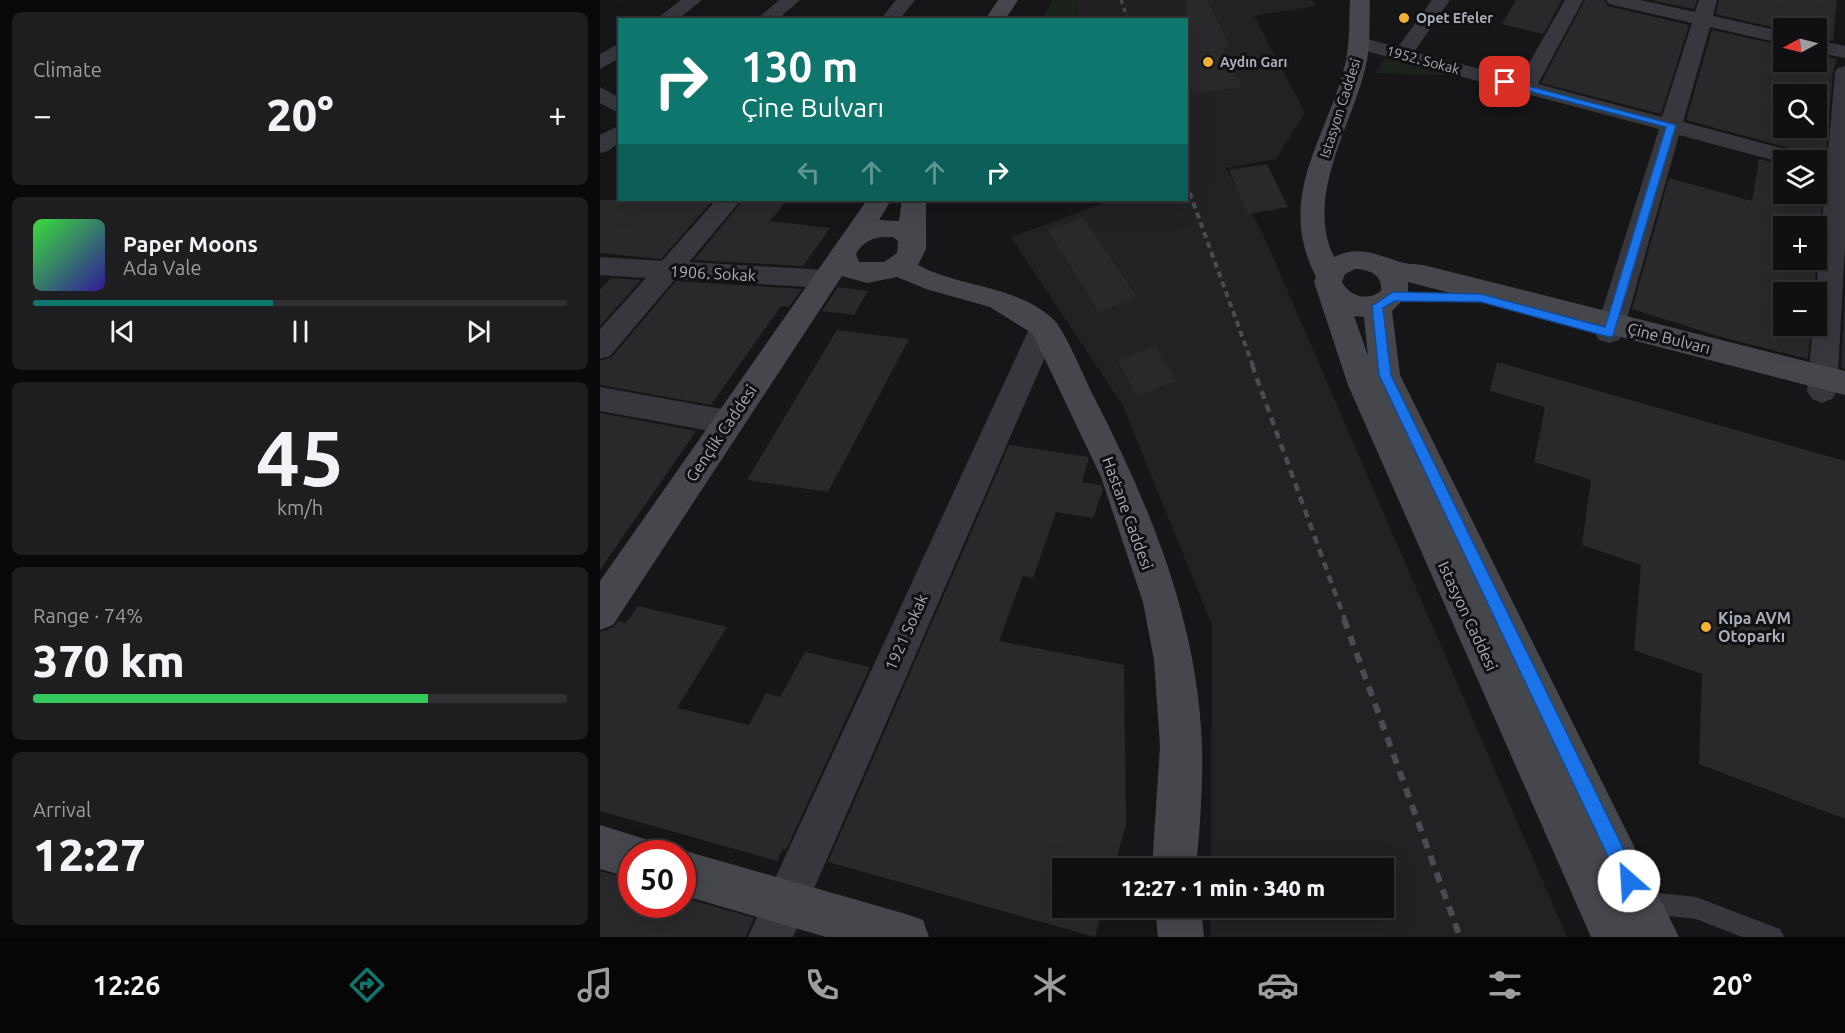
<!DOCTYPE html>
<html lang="en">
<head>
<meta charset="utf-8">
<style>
  body { margin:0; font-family:Ubuntu,sans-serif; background:#1e1e20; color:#f1f3f6; height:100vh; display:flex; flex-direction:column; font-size:22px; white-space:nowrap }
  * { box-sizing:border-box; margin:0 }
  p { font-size:20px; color:#9c9d9f }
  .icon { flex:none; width:33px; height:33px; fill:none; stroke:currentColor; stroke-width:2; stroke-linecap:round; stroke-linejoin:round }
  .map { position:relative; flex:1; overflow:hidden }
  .drawer { display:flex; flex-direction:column; gap:12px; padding:12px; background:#09090a; width:600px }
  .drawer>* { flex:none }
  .banner { position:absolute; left:18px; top:18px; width:570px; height:183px; border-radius:0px; box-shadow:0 6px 24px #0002,0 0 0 2px #303032; background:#0f766e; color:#fff; overflow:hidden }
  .needle { width:39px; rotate:263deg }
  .buttons { position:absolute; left:1173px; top:18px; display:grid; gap:12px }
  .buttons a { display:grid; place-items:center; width:54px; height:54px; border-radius:0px; background:#101012; box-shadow:0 6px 24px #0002,0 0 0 2px #303032; font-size:30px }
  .speed { position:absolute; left:18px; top:840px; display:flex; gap:12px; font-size:30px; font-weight:700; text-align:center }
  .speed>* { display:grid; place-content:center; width:78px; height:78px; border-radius:50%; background:#101012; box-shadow:0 6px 24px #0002,0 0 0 2px #303032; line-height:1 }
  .speed .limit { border:9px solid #d22; background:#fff; color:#111 }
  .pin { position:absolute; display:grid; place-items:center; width:51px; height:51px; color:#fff; margin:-26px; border-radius:12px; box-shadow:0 3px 9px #0006 }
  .me { position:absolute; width:66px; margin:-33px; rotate:334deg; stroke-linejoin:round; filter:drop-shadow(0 0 4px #0008) }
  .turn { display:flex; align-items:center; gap:21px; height:126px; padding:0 24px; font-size:27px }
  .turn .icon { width:78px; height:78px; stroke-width:2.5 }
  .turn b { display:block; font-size:42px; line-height:51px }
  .lanes { display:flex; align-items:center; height:57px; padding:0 24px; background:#0003; justify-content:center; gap:30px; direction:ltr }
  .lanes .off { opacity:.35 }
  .big { font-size:45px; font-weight:800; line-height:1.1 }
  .drawer .card { flex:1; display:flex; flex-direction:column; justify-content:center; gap:9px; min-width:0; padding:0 21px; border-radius:9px; background:#1e1e20 }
  .drawer .dial { align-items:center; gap:0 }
  .dial b { font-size:78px; line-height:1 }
  .song { display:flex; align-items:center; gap:18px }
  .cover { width:72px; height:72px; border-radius:9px; background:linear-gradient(135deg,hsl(120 70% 55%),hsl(250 70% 35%)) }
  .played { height:6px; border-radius:3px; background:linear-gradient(90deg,#0f766e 45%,#303032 45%) }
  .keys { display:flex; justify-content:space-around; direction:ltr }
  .heat { display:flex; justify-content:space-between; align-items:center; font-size:33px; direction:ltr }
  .charge { height:9px; border-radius:4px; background:linear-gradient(90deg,#34c759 74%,#303032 0) }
  .trip { position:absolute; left:452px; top:858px; width:342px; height:60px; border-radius:0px; background:#101012; box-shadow:0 6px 24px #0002,0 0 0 2px #303032; font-weight:800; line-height:60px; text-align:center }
  .dock { display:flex; height:96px; justify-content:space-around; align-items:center; background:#060607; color:#9c9d9f }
  .dock .icon { width:42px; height:42px }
  .dock .active { color:#0f766e }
  .dock b { font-size:27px; color:#f1f3f6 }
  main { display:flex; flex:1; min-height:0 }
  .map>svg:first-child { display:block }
  .built { fill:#222225 }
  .green { fill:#1c231d }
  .building { fill:#29292c; fill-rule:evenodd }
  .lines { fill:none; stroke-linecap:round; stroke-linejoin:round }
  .lane { fill:#37383d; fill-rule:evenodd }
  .street { fill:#37383d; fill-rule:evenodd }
  .secondary { fill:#45474d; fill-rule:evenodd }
  .rail-far3 { stroke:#4a4c52; stroke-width:3; stroke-dasharray:4.5 4; stroke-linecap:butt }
  .rail-far2 { stroke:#4a4c52; stroke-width:4; stroke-dasharray:6 4.5; stroke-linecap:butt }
  .rail-far1 { stroke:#4a4c52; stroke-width:4.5; stroke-dasharray:8 6; stroke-linecap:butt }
  .rail { stroke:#4a4c52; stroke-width:6; stroke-dasharray:10 8; stroke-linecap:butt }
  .route { fill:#1a73e8; stroke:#114b97; stroke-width:1.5 }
  .poi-dot { fill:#f2b134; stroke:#111113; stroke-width:2 }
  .labels { text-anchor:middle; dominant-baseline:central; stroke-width:6; stroke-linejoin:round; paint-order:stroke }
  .far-poi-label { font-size:14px; font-weight:bold; fill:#a8adb8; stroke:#111113; text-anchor:start }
  .far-street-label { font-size:14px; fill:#a8adb8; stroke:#111113 }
  .street-label { font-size:16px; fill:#a8adb8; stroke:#111113 }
  .poi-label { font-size:16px; font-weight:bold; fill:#a8adb8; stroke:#111113; text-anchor:start }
</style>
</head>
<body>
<main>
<section class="drawer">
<div class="card"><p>Climate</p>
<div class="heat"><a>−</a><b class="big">20°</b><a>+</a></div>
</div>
<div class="card">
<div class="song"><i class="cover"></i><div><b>Paper Moons</b><p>Ada Vale</p></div></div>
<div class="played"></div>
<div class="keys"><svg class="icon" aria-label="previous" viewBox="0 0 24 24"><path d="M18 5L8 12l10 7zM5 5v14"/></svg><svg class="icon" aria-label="pause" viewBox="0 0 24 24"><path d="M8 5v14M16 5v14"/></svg><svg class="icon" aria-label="next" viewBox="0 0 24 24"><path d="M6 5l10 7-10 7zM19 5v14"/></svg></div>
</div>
<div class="card dial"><b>45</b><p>km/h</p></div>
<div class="card"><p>Range · 74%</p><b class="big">370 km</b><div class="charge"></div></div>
<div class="card"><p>Arrival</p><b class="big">12:27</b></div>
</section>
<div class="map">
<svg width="1245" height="937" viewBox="0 0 1245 937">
  <rect width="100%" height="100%" fill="#161618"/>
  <path class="built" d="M476 0H712L716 6 654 16 705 113 676 159 626 168 663 234 967 937H610L611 908H783V868H611L612 625 523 406 411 237 512 200H586V20L477 19Z"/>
  <g class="green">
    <path d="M453 0H476L477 19H442Z"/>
    <path d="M787 55 873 76 775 73Z"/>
  </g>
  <g class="building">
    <path d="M586 0H607L630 46 622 47 642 87 594 94 586 77Z"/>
    <path d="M916 0H962L943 34 902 24Z"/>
    <path d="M985 0H1004L1008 6 1089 25 1061 114 941 83Z"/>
    <path d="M1051 0H1097L1094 9Z"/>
    <path d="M1119 0H1237L1233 41 1216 38V28L1184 30 1116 14Z"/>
    <path d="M1112 30 1184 46V62H1216V54L1237 59 1233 72 1214 292H1184V326H1211L1208 359 1121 337 1032 309 1069 178 1152 201 1159 159 1184 165V194H1216V160H1212L1208 153 1086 120ZM1184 94H1216V128H1184ZM1184 226H1216V260H1184Z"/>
    <path d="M667 164 688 207 648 214 629 170Z"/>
    <path d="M0 200H113L61 259 0 253Z"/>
    <path d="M143 200H187L170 221 230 228 203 266 94 260Z"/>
    <path d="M483 218 537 297 499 312 448 230Z"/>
    <path d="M11 278 41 280 0 326V290Z"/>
    <path d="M76 281 202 289 189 307 181 306 111 405 0 385V361L12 357Z"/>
    <path d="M238 287 268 291 254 315 222 311Z"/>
    <path d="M1245 288V369L1241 368Z"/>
    <path d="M237 330 309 339 228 492 147 480Z"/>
    <path d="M556 346 576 381 537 396 518 360Z"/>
    <path d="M897 362 1245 461V819L1099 764 1102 674 1034 650 1041 565 982 545 991 480 934 462 945 407 890 391Z"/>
    <path d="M0 413 96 431 0 570Z"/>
    <path d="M409 445 489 457 482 482 501 485 503 489 493 518 456 512 433 578 423 576 399 641 524 665 526 824 514 868H462V908H503L495 937 228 862Z"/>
    <path d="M38 606 127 627 77 708 149 725 166 693 180 697 205 652 270 667 186 850 183 849 177 861 0 811V632L14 627 18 621 26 623Z"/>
    <path d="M0 871 32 880V904H82V897L154 918 146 937H0Z"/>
  </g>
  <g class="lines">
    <path class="lane" d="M1041 891 1096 897 1180 929 1184 937H1142L1096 919 1041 913 1033 910 1030 902 1033 894Z"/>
    <g class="street">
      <path d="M81 0H102L77 20H55Z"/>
      <path d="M179 0H200L177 20H156Z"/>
      <path d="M296 0H315L299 20H280Z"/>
      <path d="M832 0H850L814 52 920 79 965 0H983L938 84 1062 117 1092 23 1009 4 1006 0H1040L1095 12 1099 0H1117L1113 16 1184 32V44L1110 27 1083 122 1207 155 1210 160H1184V163L1079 135 1023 333 1019 340 1009 343 999 340 995 333 1059 129 795 59 752 47 749 43 759 37 798 47Z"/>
      <path d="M1216 40 1245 46V58L1216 52Z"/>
      <path d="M20 43V58L0 69V54Z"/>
      <path d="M1245 66V247L1237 391 1232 399 1222 403 1212 399 1207 391 1213 326H1216V292L1235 72 1238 68Z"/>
      <path d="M0 87 20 98V114L0 103Z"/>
      <path d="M20 125V142L8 151 0 153V135Z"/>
      <path d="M116 200H141L89 262 226 270 235 272 239 279 235 286 226 288 75 279 10 356 0 359V329L46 278 0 275V257L62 261Z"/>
      <path d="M444 317 454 320 458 327 193 937H148L430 327 434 320Z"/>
      <path d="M0 387 127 410 138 413 142 422 138 431 127 434 0 411Z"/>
    </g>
    <g class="secondary">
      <path d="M398 0H418L405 20H385Z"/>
      <path d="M750 0H770C769 21 771 44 766 65 753 124 704 196 734 257 757 246 772 253 794 260 803 264 814 264 823 265L1245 371V395L808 282V295L792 311 800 375 1079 937H991L748 385 714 282 716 277C675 196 726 141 745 65 750 44 749 21 750 0ZM755 269C769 269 783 275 781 291 768 302 749 296 742 282L745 274ZM754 316 764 317 768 356Z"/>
      <path d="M267 200H291L279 220 299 221 302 200H326V249L318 265C361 288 412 284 452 318 465 329 485 380 494 397 550 506 598 622 602 746 603 786 600 829 596 868H552L560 746 554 660 543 602 501 477 433 334 390 307 326 289 297 277 267 283 242 276 13 625 0 630V581ZM281 237H293L298 241 297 253 284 262H259L256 254C261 244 270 239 281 237Z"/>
      <path d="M0 825 48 840 53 854H32V878L0 869Z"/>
      <path d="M82 850 306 914 323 920 329 937H226L82 895V854H72Z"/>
      <path d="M555 908H601L604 937H558Z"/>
    </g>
    <path class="rail-far3" d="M521 0 528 20"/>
    <path class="rail-far2" d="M586 183 653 366"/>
    <path class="rail-far1" d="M652 365 745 620"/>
    <path class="rail" d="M744 619 860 937"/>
  </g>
  <path class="route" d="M905 80 1076 125 1013 336 1009 337 881 302 795 301 783 308 791 375 1036 874 1038 881 1036 888 1029 890 1023 888 779 375 772 306 793 292 881 294 1005 327 1066 127 902 84V80Z"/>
  <g class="poi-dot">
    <circle cx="804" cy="18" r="6"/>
    <circle cx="608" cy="62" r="6"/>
    <circle cx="1106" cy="627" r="6"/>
  </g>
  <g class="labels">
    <g class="far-poi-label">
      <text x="816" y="18">Opet Efeler</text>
      <text x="620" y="62">Aydın Garı</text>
    </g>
    <g class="far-street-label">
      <text transform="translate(823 60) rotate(15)">1952. Sokak</text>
      <text transform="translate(740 108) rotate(-72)">Istasyon Caddesi</text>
    </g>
    <g class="street-label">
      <text transform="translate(113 273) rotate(3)">1906. Sokak</text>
      <text transform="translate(1069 338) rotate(14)">Çine Bulvarı</text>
      <text transform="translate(121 433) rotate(-56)">Gençlik Caddesi</text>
      <text transform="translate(528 513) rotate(70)">Hastane Caddesi</text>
      <text transform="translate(868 616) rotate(65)">Istasyon Caddesi</text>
      <text transform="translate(306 632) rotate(-66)">1921 Sokak</text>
    </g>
    <g class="poi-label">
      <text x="1118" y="618">Kipa AVM<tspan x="1118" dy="18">Otoparkı</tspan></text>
    </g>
  </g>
</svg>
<div class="buttons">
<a><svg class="needle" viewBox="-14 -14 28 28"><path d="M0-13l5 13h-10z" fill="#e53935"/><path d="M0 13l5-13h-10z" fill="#9c9d9f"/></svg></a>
<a><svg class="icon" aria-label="search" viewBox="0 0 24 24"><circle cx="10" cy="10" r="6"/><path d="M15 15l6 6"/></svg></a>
<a><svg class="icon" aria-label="layers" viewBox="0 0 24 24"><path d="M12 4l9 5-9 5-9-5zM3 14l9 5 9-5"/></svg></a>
<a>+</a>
<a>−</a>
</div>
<div class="speed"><div class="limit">50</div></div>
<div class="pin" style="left:905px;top:82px;background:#d93025"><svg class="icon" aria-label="arrive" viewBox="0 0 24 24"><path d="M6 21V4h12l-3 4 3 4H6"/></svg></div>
<svg class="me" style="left:1029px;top:881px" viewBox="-20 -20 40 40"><circle r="19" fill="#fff"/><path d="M0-13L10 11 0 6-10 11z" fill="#1a73e8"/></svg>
<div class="trip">12:27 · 1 min · 340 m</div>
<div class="banner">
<div class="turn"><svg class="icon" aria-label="right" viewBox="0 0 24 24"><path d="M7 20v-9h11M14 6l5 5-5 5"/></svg><div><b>130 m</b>Çine Bulvarı</div></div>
<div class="lanes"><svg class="icon off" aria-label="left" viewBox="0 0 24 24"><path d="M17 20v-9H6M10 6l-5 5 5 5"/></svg><svg class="icon off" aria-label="ahead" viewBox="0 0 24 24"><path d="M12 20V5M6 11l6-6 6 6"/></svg><svg class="icon off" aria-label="ahead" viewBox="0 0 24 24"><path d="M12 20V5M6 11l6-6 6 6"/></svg><svg class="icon" aria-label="right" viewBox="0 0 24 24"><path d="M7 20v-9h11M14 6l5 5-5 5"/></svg></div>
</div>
</div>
</main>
<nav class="dock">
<b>12:26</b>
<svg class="icon active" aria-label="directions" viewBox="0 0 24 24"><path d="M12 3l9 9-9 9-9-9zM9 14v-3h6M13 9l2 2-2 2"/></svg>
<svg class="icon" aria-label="music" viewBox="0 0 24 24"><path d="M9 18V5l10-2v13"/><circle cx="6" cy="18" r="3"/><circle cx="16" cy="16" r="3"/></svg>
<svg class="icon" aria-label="phone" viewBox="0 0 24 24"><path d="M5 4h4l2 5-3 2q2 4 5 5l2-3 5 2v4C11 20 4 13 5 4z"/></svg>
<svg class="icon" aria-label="climate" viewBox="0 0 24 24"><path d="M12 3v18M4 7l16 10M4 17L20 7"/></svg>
<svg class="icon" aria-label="car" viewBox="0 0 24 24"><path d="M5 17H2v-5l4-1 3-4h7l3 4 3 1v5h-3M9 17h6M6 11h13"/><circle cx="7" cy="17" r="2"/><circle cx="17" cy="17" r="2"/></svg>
<svg class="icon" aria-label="filters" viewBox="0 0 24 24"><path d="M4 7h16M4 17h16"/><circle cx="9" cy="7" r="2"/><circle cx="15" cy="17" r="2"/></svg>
<b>20°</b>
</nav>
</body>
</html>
